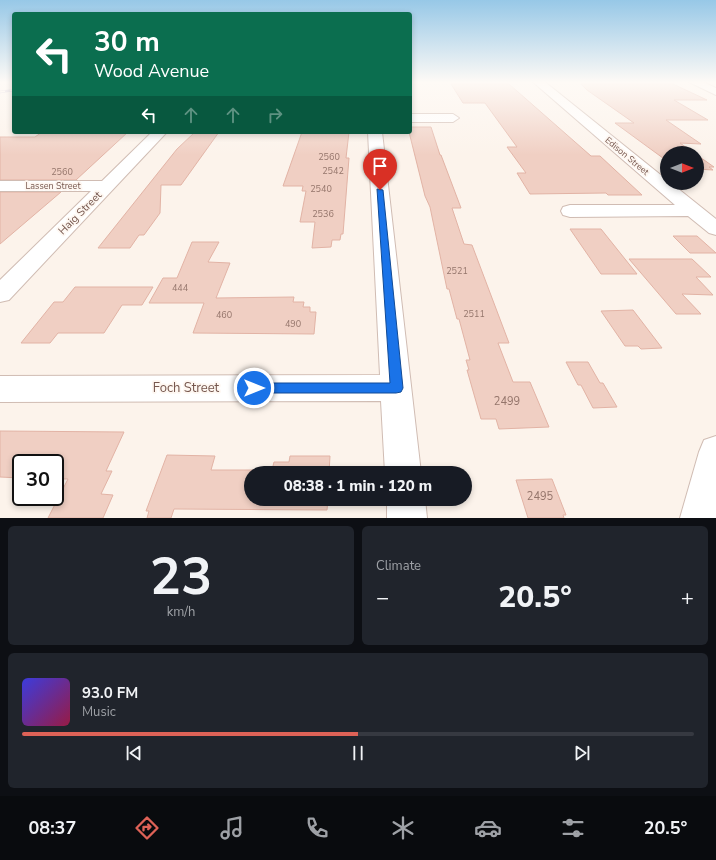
<!DOCTYPE html>
<html lang="en">
<head>
<meta charset="utf-8">
<style>
  body { margin:0; font-family:"Nunito Sans",sans-serif; background:#20242c; color:#f1f3f6; height:100vh; display:flex; flex-direction:column; font-size:15px; white-space:nowrap }
  * { box-sizing:border-box; margin:0 }
  p { font-size:13px; color:#9ea1a6 }
  .icon { flex:none; width:22px; height:22px; fill:none; stroke:currentColor; stroke-width:2; stroke-linecap:round; stroke-linejoin:round }
  .map { position:relative; height:518px; overflow:hidden }
  .drawer { display:flex; flex-direction:column; gap:8px; padding:8px; background:#0d0f14; flex:1 }
  .drawer>* { flex:none }
  .top-card { position:absolute; left:12px; top:12px; width:400px; height:122px; border-radius:4px; box-shadow:0 2px 6px #0003; background:#0b6e4f; color:#fff; overflow:hidden }
  .needle { width:26px; rotate:90deg }
  .tools { position:absolute; left:660px; top:146px; display:grid; gap:8px }
  .tools a { display:grid; place-items:center; width:44px; height:44px; border-radius:50%; background:#171b24; box-shadow:0 2px 6px #0003; font-size:20px }
  .speed { position:absolute; left:12px; top:454px; display:flex; gap:8px; font-size:20px; font-weight:700; text-align:center }
  .speed>* { display:grid; place-content:center; width:52px; height:52px; border-radius:50%; background:#171b24; box-shadow:0 2px 6px #0003; line-height:1 }
  .speed .limit { border:2px solid #111; border-radius:6px; background:#fff; color:#111 }
  .pin { position:absolute; display:grid; place-items:center; width:34px; height:34px; color:#fff; margin:-41px -17px; border-radius:50% 50% 50% 0; rotate:-45deg; box-shadow:0 0 4px #0007 }
  .pin .icon { rotate:45deg }
  .me { position:absolute; width:44px; margin:-22px; rotate:90deg; stroke-linejoin:round; filter:drop-shadow(0 0 3px #0008) }
  .turn { display:flex; align-items:center; gap:14px; height:84px; padding:0 16px; font-size:18px }
  .turn .icon { width:52px; height:52px; stroke-width:2.5 }
  .turn b { display:block; font-size:28px; line-height:34px }
  .lanes { display:flex; align-items:center; height:38px; padding:0 16px; background:#0003; justify-content:center; gap:20px; direction:ltr }
  .lanes .off { opacity:.35 }
  .big { font-size:30px; font-weight:800; line-height:1.1 }
  .drawer .tile { flex:1; display:flex; flex-direction:column; justify-content:center; gap:6px; min-width:0; padding:0 14px; border-radius:6px; background:#20242c }
  .drawer .dial { align-items:center; gap:0 }
  .dial b { font-size:52px; line-height:1 }
  .song { display:flex; align-items:center; gap:12px }
  .cover { width:48px; height:48px; border-radius:6px; background:linear-gradient(135deg,hsl(240 70% 55%),hsl(340 70% 35%)) }
  .played { height:4px; border-radius:2px; background:linear-gradient(90deg,#de6257 50%,#363941 50%) }
  .keys { display:flex; justify-content:space-around; direction:ltr }
  .heat { display:flex; justify-content:space-between; align-items:center; font-size:22px; direction:ltr }
  .drawer .tiles { flex:1; display:grid; gap:8px; grid-template-columns:1fr 1fr }
  .tile:last-child { grid-column:span 2 }
  .trip { position:absolute; left:244px; top:466px; width:228px; height:40px; border-radius:20px; background:#171b24; box-shadow:0 2px 6px #0003; font-weight:800; line-height:40px; text-align:center }
  .tabs { display:flex; height:64px; justify-content:space-around; align-items:center; background:#090b0e; color:#9ea1a6 }
  .tabs .icon { width:28px; height:28px }
  .tabs .current { color:#de6257 }
  .tabs b { font-size:18px; color:#f1f3f6 }
  .map>svg:first-child { display:block }
  .building { fill:#f0cfc3; stroke:#e2b3a5 }
  .lines { fill:none; stroke-linecap:round; stroke-linejoin:round }
  .minor-casing { stroke:#d0bcb3; stroke-width:2 }
  .minor { fill:#fff; fill-rule:evenodd }
  .rail-casing { stroke:#b4a8c6; stroke-width:2.5 }
  .rail { stroke:#fef7f1; stroke-width:1.5; stroke-dasharray:5; stroke-linecap:butt }
  .route { fill:#1a73e8; stroke:#114b97 }
  .labels { text-anchor:middle; dominant-baseline:central; stroke-width:3.5; stroke-linejoin:round; paint-order:stroke }
  .far-street-label { font-size:9px; fill:#76574e; stroke:#fef7f1 }
  .number-label { font-size:9px; fill:#94756b }
  .street-label { font-size:11px; fill:#76574e; stroke:#fef7f1 }
  .near-number-label { font-size:11px; fill:#94756b }
  .near-street-label { font-size:13px; fill:#76574e; stroke:#fef7f1 }
</style>
</head>
<body>
<div class="map">
<svg width="716" height="518" viewBox="0 0 716 518">
  <rect width="100%" height="100%" fill="#fcf3eb"/>
  <g class="building">
    <path d="M451 84H509L591 156H600L642 195H608L606 193 530 194 517 173H526L507 147H517L485 103H463Z"/>
    <path d="M581 84H673L707 100H674L708 120H666L701 144 680 143 694 153H667V161L615 123H634L587 90Z"/>
    <path d="M410 127H431L440 155H441L461 208H452L464 244 472 245 509 343H498L513 382H530L549 427 499 429 496 419H481L467 370H469L466 360H470L459 319H457L449 289H447L430 207 425 196 409 132Z"/>
    <path d="M42 132H128L76 180H0V137H35Z"/>
    <path d="M195 132H219L181 185H161L160 213 144 235H139L130 248H98L177 149Z"/>
    <path d="M302 132H349L346 158H349L343 234H341L340 240H332L331 247 312 248 315 222H300L306 191H302L303 186H283Z"/>
    <path d="M697 155 714 167H709L713 170 697 169Z"/>
    <path d="M0 192H61L0 244Z"/>
    <path d="M570 229H601L637 274H601Z"/>
    <path d="M673 236H697L716 253H690Z"/>
    <path d="M192 242H219L208 262 230 263 216 298 294 297 293 302H304L303 307H310V312H316L314 334 193 333 204 303H149L163 278H177Z"/>
    <path d="M629 259H692L711 277H696L713 295 682 294 701 314H676Z"/>
    <path d="M75 287H153L142 305H122L104 333H58L50 343H21L54 302H63Z"/>
    <path d="M633 310 662 348 641 349 638 346H625L601 311Z"/>
    <path d="M566 362H588L600 383H603L617 407 593 408 581 385H578Z"/>
    <path d="M0 431 124 432 106 471H112L101 494 113 495 103 518H48L68 479H55V463H21V478L0 477Z"/>
    <path d="M167 455 215 456 211 470H272L274 462H289L290 456H330L329 473H251V499H328L327 510 174 509 171 518H147L149 511H146Z"/>
    <path d="M552 479 566 515H563L564 518H528L516 480Z"/>
  </g>
  <g class="lines">
    <defs>
      <g id="minor">
        <path d="M533 82H545L667 180V183H671L716 219V235L709 233 688 216 570 217 563 215 561 211 563 207 570 205H675Z"/>
        <path d="M689 82H703L716 88V95Z"/>
        <path d="M410 114H453L459 118 453 122H410Z"/>
        <path d="M152 132H167L9 300 0 302V280L91 191H0V181H102Z"/>
        <path d="M368 132H382L421 473H385L381 401 0 402V376L380 375Z"/>
        <path d="M716 436V518H680L699 452 704 440Z"/>
        <path d="M387 499H425L427 518H387Z"/>
      </g>
    </defs>
    <use href="#minor" class="minor-casing"/>
    <use href="#minor" class="minor"/>
    <defs>
      <path id="rail" d="M0 92 14 90"/>
    </defs>
    <use href="#rail" class="rail-casing"/>
    <use href="#rail" class="rail"/>
  </g>
  <linearGradient id="sky" x2="0" y2="1"><stop stop-color="#97c8e7"/><stop offset="0.53" stop-color="#fefaf6"/><stop offset="1" stop-color="#fefaf6" stop-opacity="0"/></linearGradient>
  <rect width="716" height="155" fill="url(#sky)"/>
  <path class="route" d="M377 189 383 190 403 388 401 392 396 393H254L249 392 247 388 249 385 254 383H390Z"/>
  <g class="labels">
    <g class="far-street-label">
      <text transform="translate(627 156) rotate(40)">Edison Street</text>
      <text x="53" y="186">Lassen Street</text>
    </g>
    <g class="number-label">
      <text x="329" y="157">2560</text>
      <text x="333" y="171">2542</text>
      <text x="62" y="172">2560</text>
      <text x="321" y="189">2540</text>
      <text x="323" y="214">2536</text>
      <text x="457" y="271">2521</text>
      <text x="180" y="288">444</text>
      <text x="474" y="314">2511</text>
      <text x="224" y="315">460</text>
      <text x="293" y="324">490</text>
    </g>
    <g class="street-label">
      <text transform="translate(80 213) rotate(-45)">Haig Street</text>
    </g>
    <g class="near-number-label">
      <text x="507" y="401">2499</text>
      <text x="540" y="496">2495</text>
    </g>
    <g class="near-street-label">
      <text x="186" y="388">Foch Street</text>
    </g>
  </g>
</svg>
<div class="tools">
<a><svg class="needle" viewBox="-14 -14 28 28"><path d="M0-13l5 13h-10z" fill="#e53935"/><path d="M0 13l5-13h-10z" fill="#9ea1a6"/></svg></a>
</div>
<div class="speed"><div class="limit">30</div></div>
<div class="pin" style="left:380px;top:190px;background:#d93025"><svg class="icon" aria-label="arrive" viewBox="0 0 24 24"><path d="M6 21V4h12l-3 4 3 4H6"/></svg></div>
<svg class="me" style="left:254px;top:388px" viewBox="-20 -20 40 40"><circle r="17" fill="#1a73e8" stroke="#fff" stroke-width="3"/><path d="M0-11L8 9 0 5-8 9z" fill="#fff"/></svg>
<div class="trip">08:38 · 1 min · 120 m</div>
<div class="top-card">
<div class="turn"><svg class="icon" aria-label="left" viewBox="0 0 24 24"><path d="M17 20v-9H6M10 6l-5 5 5 5"/></svg><div><b>30 m</b>Wood Avenue</div></div>
<div class="lanes"><svg class="icon" aria-label="left" viewBox="0 0 24 24"><path d="M17 20v-9H6M10 6l-5 5 5 5"/></svg><svg class="icon off" aria-label="ahead" viewBox="0 0 24 24"><path d="M12 20V5M6 11l6-6 6 6"/></svg><svg class="icon off" aria-label="ahead" viewBox="0 0 24 24"><path d="M12 20V5M6 11l6-6 6 6"/></svg><svg class="icon off" aria-label="right" viewBox="0 0 24 24"><path d="M7 20v-9h11M14 6l5 5-5 5"/></svg></div>
</div>
</div>
<section class="drawer">
<div class="tiles">
<div class="tile dial"><b>23</b><p>km/h</p></div>
<div class="tile"><p>Climate</p>
<div class="heat"><a>−</a><b class="big">20.5°</b><a>+</a></div>
</div>
<div class="tile">
<div class="song"><i class="cover"></i><div><b>93.0 FM</b><p>Music</p></div></div>
<div class="played"></div>
<div class="keys"><svg class="icon" aria-label="previous" viewBox="0 0 24 24"><path d="M18 5L8 12l10 7zM5 5v14"/></svg><svg class="icon" aria-label="pause" viewBox="0 0 24 24"><path d="M8 5v14M16 5v14"/></svg><svg class="icon" aria-label="next" viewBox="0 0 24 24"><path d="M6 5l10 7-10 7zM19 5v14"/></svg></div>
</div>
</div>
</section>
<nav class="tabs">
<b>08:37</b>
<svg class="icon current" aria-label="directions" viewBox="0 0 24 24"><path d="M12 3l9 9-9 9-9-9zM9 14v-3h6M13 9l2 2-2 2"/></svg>
<svg class="icon" aria-label="music" viewBox="0 0 24 24"><path d="M9 18V5l10-2v13"/><circle cx="6" cy="18" r="3"/><circle cx="16" cy="16" r="3"/></svg>
<svg class="icon" aria-label="phone" viewBox="0 0 24 24"><path d="M5 4h4l2 5-3 2q2 4 5 5l2-3 5 2v4C11 20 4 13 5 4z"/></svg>
<svg class="icon" aria-label="climate" viewBox="0 0 24 24"><path d="M12 3v18M4 7l16 10M4 17L20 7"/></svg>
<svg class="icon" aria-label="car" viewBox="0 0 24 24"><path d="M5 17H2v-5l4-1 3-4h7l3 4 3 1v5h-3M9 17h6M6 11h13"/><circle cx="7" cy="17" r="2"/><circle cx="17" cy="17" r="2"/></svg>
<svg class="icon" aria-label="filters" viewBox="0 0 24 24"><path d="M4 7h16M4 17h16"/><circle cx="9" cy="7" r="2"/><circle cx="15" cy="17" r="2"/></svg>
<b>20.5°</b>
</nav>
</body>
</html>
